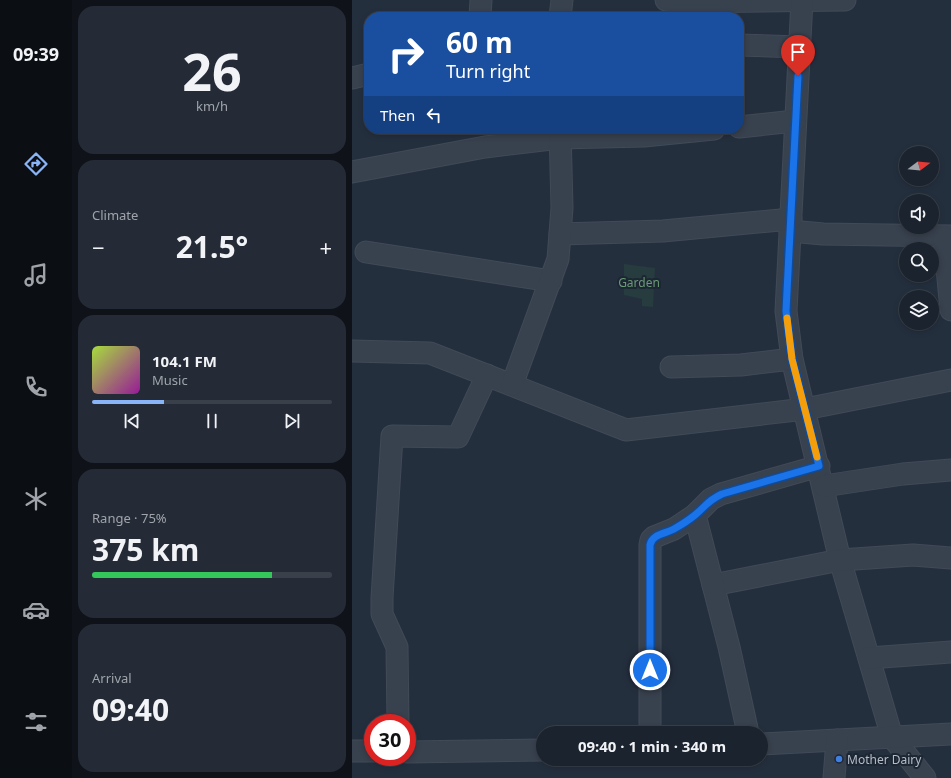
<!DOCTYPE html>
<html lang="en">
<head>
<meta charset="utf-8">
<style>
  body { margin:0; font-family:"Noto Sans",sans-serif; background:#242b36; color:#f1f3f6; height:100vh; display:flex; flex-direction:column; font-size:15px; white-space:nowrap }
  * { box-sizing:border-box; margin:0 }
  p { font-size:13px; color:#a0a4aa }
  .icon { flex:none; width:22px; height:22px; fill:none; stroke:currentColor; stroke-width:2; stroke-linecap:round; stroke-linejoin:round }
  .map { position:relative; flex:1; overflow:hidden }
  .panel { display:flex; flex-direction:column; gap:6px; padding:6px; background:#0f1319; width:280px }
  .panel>* { flex:none }
  .guide { position:absolute; left:12px; top:12px; width:380px; height:122px; border-radius:16px; box-shadow:0 2px 6px #0003,0 0 0 1px #39404a; background:#1a4fa0; color:#fff; overflow:hidden }
  .needle { width:26px; rotate:74deg }
  .buttons { position:absolute; left:547px; top:146px; display:grid; gap:8px }
  .buttons a { display:grid; place-items:center; width:40px; height:40px; border-radius:50%; background:#1b232e; box-shadow:0 2px 6px #0003,0 0 0 1px #39404a; font-size:20px }
  .speed { position:absolute; left:12px; top:714px; display:flex; gap:8px; font-size:20px; font-weight:700; text-align:center }
  .speed>* { display:grid; place-content:center; width:52px; height:52px; border-radius:50%; background:#1b232e; box-shadow:0 2px 6px #0003,0 0 0 1px #39404a; line-height:1 }
  .speed .limit { border:6px solid #d22; background:#fff; color:#111 }
  .pin { position:absolute; display:grid; place-items:center; width:34px; height:34px; color:#fff; margin:-41px -17px; border-radius:50% 50% 50% 0; rotate:-45deg; box-shadow:0 0 4px #0007 }
  .pin .icon { rotate:45deg }
  .me { position:absolute; width:44px; margin:-22px; rotate:0deg; stroke-linejoin:round; filter:drop-shadow(0 0 3px #0008) }
  .turn { display:flex; align-items:center; gap:14px; height:84px; padding:0 16px; font-size:18px }
  .turn .icon { width:52px; height:52px; stroke-width:2.5 }
  .turn b { display:block; font-size:28px; line-height:34px }
  .then { display:flex; align-items:center; height:38px; padding:0 16px; background:#0003; gap:8px; font-size:15px }
  .big { font-size:30px; font-weight:700; line-height:1.1 }
  .panel .widget { flex:1; display:flex; flex-direction:column; justify-content:center; gap:6px; min-width:0; padding:0 14px; border-radius:16px; background:#242b36 }
  .panel .dial { align-items:center; gap:0 }
  .dial b { font-size:52px; line-height:1 }
  .song { display:flex; align-items:center; gap:12px }
  .cover { width:48px; height:48px; border-radius:6px; background:linear-gradient(135deg,hsl(80 70% 55%),hsl(300 70% 35%)) }
  .played { height:4px; border-radius:2px; background:linear-gradient(90deg,#8ab4f8 30%,#39404a 30%) }
  .keys { display:flex; justify-content:space-around; direction:ltr }
  .heat { display:flex; justify-content:space-between; align-items:center; font-size:22px; direction:ltr }
  .charge { height:6px; border-radius:3px; background:linear-gradient(90deg,#34c759 75%,#39404a 0) }
  .trip { position:absolute; left:184px; top:726px; width:232px; height:40px; border-radius:20px; background:#1b232e; box-shadow:0 2px 6px #0003,0 0 0 1px #39404a; font-weight:700; line-height:40px; text-align:center }
  main { display:flex; flex:1; min-height:0 }
  .tabs { display:flex; flex-direction:column; width:72px; justify-content:space-around; align-items:center; background:#0b0e12; color:#a0a4aa }
  .tabs .icon { width:28px; height:28px }
  .tabs .selected { color:#8ab4f8 }
  .tabs b { font-size:18px; color:#f1f3f6 }
  .map>svg:first-child { display:block }
  .green { fill:#263c3f }
  .lines { fill:none; stroke-linecap:round; stroke-linejoin:round }
  .minor-casing { stroke:#414a57; stroke-width:23 }
  .minor { stroke:#38414e; stroke-width:21 }
  .route-casing { stroke:#114b97; stroke-width:10 }
  .route { stroke:#1a73e8; stroke-width:7 }
  .slow { stroke:#f59e0b; stroke-width:7 }
  .shop-dot { fill:#3f7fe0; stroke:#1d2633; stroke-width:1.5 }
  .labels { text-anchor:middle; dominant-baseline:central; stroke-width:4; stroke-linejoin:round; paint-order:stroke }
  .park-label { font-size:12px; fill:#6b9a76; stroke:#1d2633 }
  .poi-label { font-size:12px; fill:#b4bcc9; stroke:#1d2633; text-anchor:start }
</style>
</head>
<body>
<main>
<nav class="tabs">
<b>09:39</b>
<svg class="icon selected" aria-label="directions" viewBox="0 0 24 24"><path d="M12 3l9 9-9 9-9-9zM9 14v-3h6M13 9l2 2-2 2"/></svg>
<svg class="icon" aria-label="music" viewBox="0 0 24 24"><path d="M9 18V5l10-2v13"/><circle cx="6" cy="18" r="3"/><circle cx="16" cy="16" r="3"/></svg>
<svg class="icon" aria-label="phone" viewBox="0 0 24 24"><path d="M5 4h4l2 5-3 2q2 4 5 5l2-3 5 2v4C11 20 4 13 5 4z"/></svg>
<svg class="icon" aria-label="climate" viewBox="0 0 24 24"><path d="M12 3v18M4 7l16 10M4 17L20 7"/></svg>
<svg class="icon" aria-label="car" viewBox="0 0 24 24"><path d="M5 17H2v-5l4-1 3-4h7l3 4 3 1v5h-3M9 17h6M6 11h13"/><circle cx="7" cy="17" r="2"/><circle cx="17" cy="17" r="2"/></svg>
<svg class="icon" aria-label="filters" viewBox="0 0 24 24"><path d="M4 7h16M4 17h16"/><circle cx="9" cy="7" r="2"/><circle cx="15" cy="17" r="2"/></svg>
</nav>
<section class="panel">
<div class="widget dial"><b>26</b><p>km/h</p></div>
<div class="widget"><p>Climate</p>
<div class="heat"><a>−</a><b class="big">21.5°</b><a>+</a></div>
</div>
<div class="widget">
<div class="song"><i class="cover"></i><div><b>104.1 FM</b><p>Music</p></div></div>
<div class="played"></div>
<div class="keys"><svg class="icon" aria-label="previous" viewBox="0 0 24 24"><path d="M18 5L8 12l10 7zM5 5v14"/></svg><svg class="icon" aria-label="pause" viewBox="0 0 24 24"><path d="M8 5v14M16 5v14"/></svg><svg class="icon" aria-label="next" viewBox="0 0 24 24"><path d="M6 5l10 7-10 7zM19 5v14"/></svg></div>
</div>
<div class="widget"><p>Range · 75%</p><b class="big">375 km</b><div class="charge"></div></div>
<div class="widget"><p>Arrival</p><b class="big">09:40</b></div>
</section>
<div class="map">
<svg width="599" height="778" viewBox="0 0 599 778">
  <rect width="100%" height="100%" fill="#242f3e"/>
  <path class="green" d="M272 264 303 268 301 307 290 306V299L272 295Z"/>
  <g class="lines">
    <defs>
      <g id="minor">
        <path d="M314 0 334 2 493 0"/>
        <path d="M450 0 434 311 440 359 488 560 540 737 573 778"/>
        <path d="M128 17 129 0"/>
        <path d="M208 17 210 0"/>
        <path d="M387 45 448 47"/>
        <path d="M0 78 17 74"/>
        <path d="M387 127 443 121"/>
        <path d="M0 172 133 147 208 138 292 136 362 129"/>
        <path d="M438 231 471 234 599 236"/>
        <path d="M208 234 311 231 439 219"/>
        <path d="M592 237 599 310"/>
        <path d="M14 252 199 281"/>
        <path d="M0 351 78 353 274 430 453 409 599 380"/>
        <path d="M319 367 389 365 440 359"/>
        <path d="M160 385 206 259 210 208 208 129"/>
        <path d="M472 486 551 474 599 470"/>
        <path d="M361 585 488 560 561 555 599 558"/>
        <path d="M517 658 599 652"/>
        <path d="M46 723 45 647 30 614V598L40 436 106 437 135 375"/>
        <path d="M298 733V545L299 540 302 537 322 529 343 515"/>
        <path d="M396 733 377 647 343 515 359 499 369 494 467 466"/>
        <path d="M409 744 599 734"/>
        <path d="M0 751H21"/>
        <path d="M55 752 191 750"/>
        <path d="M482 778 485 740"/>
      </g>
    </defs>
    <use href="#minor" class="minor-casing"/>
    <use href="#minor" class="minor"/>
  </g>
  <g class="lines">
    <defs>
      <path id="route" d="M298 670V545C300 534 313 534 322 529 329 525 337 520 343 515 354 506 355 501 370 494L467 466 440 359 434 311 446 76"/>
    </defs>
    <use href="#route" class="route-casing"/>
    <use href="#route" class="route"/>
    <path class="slow" d="M435 318 440 359 465 457"/>
  </g>
  <circle class="shop-dot" cx="487" cy="759" r="4"/>
  <g class="labels">
    <g class="park-label">
      <text x="287" y="282">Garden</text>
    </g>
    <g class="poi-label">
      <text x="495" y="759">Mother Dairy</text>
    </g>
  </g>
</svg>
<div class="buttons">
<a><svg class="needle" viewBox="-14 -14 28 28"><path d="M0-13l5 13h-10z" fill="#e53935"/><path d="M0 13l5-13h-10z" fill="#a0a4aa"/></svg></a>
<a><svg class="icon" aria-label="sound" viewBox="0 0 24 24"><path d="M4 9h4l5-4v14l-5-4H4zM17 9q2 3 0 6"/></svg></a>
<a><svg class="icon" aria-label="search" viewBox="0 0 24 24"><circle cx="10" cy="10" r="6"/><path d="M15 15l6 6"/></svg></a>
<a><svg class="icon" aria-label="layers" viewBox="0 0 24 24"><path d="M12 4l9 5-9 5-9-5zM3 14l9 5 9-5"/></svg></a>
</div>
<div class="speed"><div class="limit">30</div></div>
<div class="pin" style="left:446px;top:76px;background:#d93025"><svg class="icon" aria-label="arrive" viewBox="0 0 24 24"><path d="M6 21V4h12l-3 4 3 4H6"/></svg></div>
<svg class="me" style="left:298px;top:670px" viewBox="-20 -20 40 40"><circle r="17" fill="#1a73e8" stroke="#fff" stroke-width="3"/><path d="M0-11L8 9 0 5-8 9z" fill="#fff"/></svg>
<div class="trip">09:40 · 1 min · 340 m</div>
<div class="guide">
<div class="turn"><svg class="icon" aria-label="right" viewBox="0 0 24 24"><path d="M7 20v-9h11M14 6l5 5-5 5"/></svg><div><b>60 m</b>Turn right</div></div>
<div class="then">Then<svg class="icon" aria-label="left" viewBox="0 0 24 24"><path d="M17 20v-9H6M10 6l-5 5 5 5"/></svg></div>
</div>
</div>
</main>
</body>
</html>
